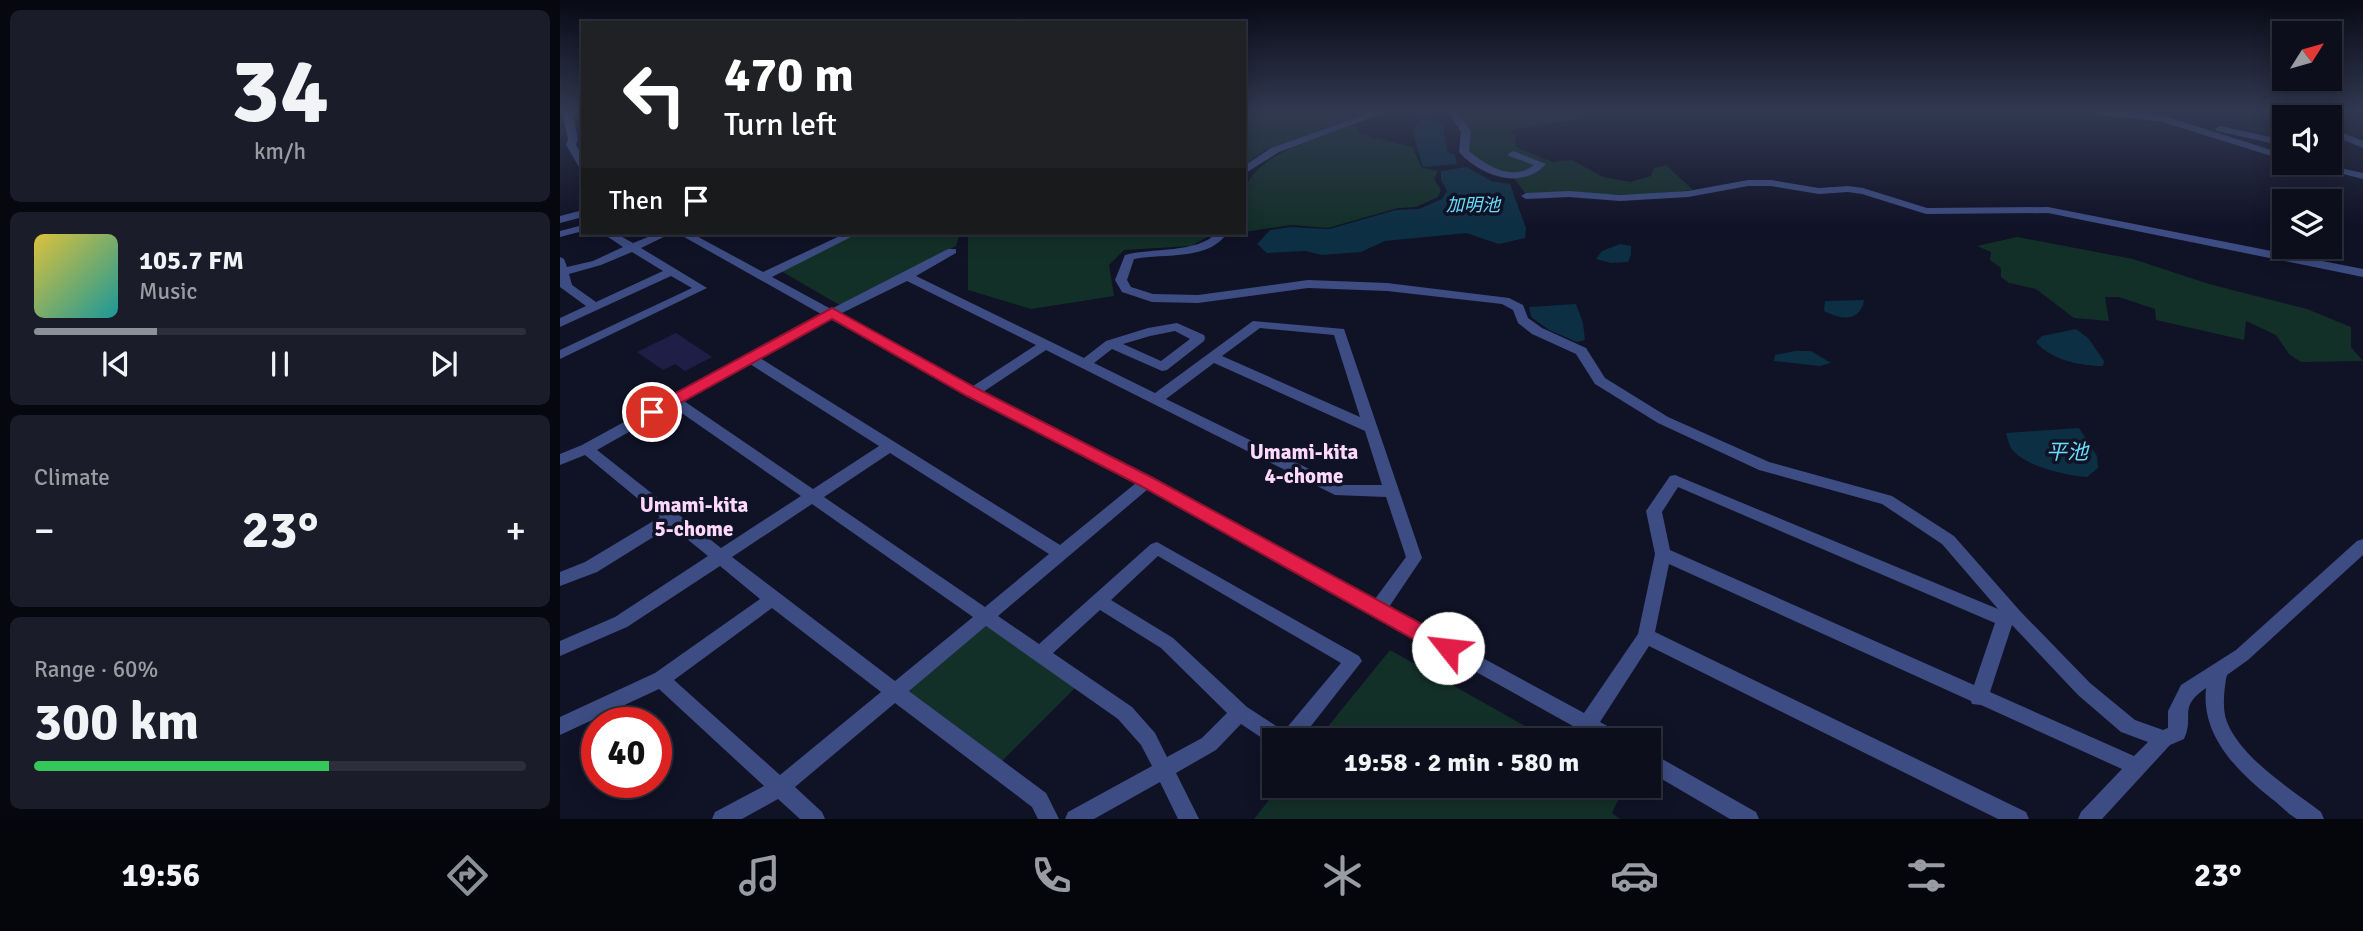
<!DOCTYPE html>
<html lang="en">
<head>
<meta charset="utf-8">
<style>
  body { margin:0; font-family:Signika,"Noto Sans JP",sans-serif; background:#1a1c29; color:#f1f3f6; height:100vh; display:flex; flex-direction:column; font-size:26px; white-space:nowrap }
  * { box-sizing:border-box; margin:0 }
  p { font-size:23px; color:#9a9ca3 }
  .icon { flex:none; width:38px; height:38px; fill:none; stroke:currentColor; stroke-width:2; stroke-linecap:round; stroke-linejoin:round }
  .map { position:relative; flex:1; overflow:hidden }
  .drawer { display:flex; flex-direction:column; gap:10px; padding:10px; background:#07080f; width:560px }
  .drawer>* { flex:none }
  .top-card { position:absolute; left:21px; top:21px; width:665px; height:214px; border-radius:0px; box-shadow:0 4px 18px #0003,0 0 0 2px #2c2e3b; background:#202124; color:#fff; overflow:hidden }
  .needle { width:46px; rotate:53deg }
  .controls { position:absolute; left:1712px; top:21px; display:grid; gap:14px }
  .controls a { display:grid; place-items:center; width:70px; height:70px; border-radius:0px; background:#0c0e1c; box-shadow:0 4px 18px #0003,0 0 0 2px #2c2e3b; font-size:35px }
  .speed { position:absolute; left:21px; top:707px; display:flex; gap:14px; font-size:35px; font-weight:700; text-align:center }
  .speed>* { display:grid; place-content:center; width:91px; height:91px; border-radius:50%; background:#0c0e1c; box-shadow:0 4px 18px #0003,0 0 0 2px #2c2e3b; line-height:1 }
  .speed .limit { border:10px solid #d22; background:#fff; color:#111 }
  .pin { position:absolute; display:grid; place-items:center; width:60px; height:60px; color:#fff; margin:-30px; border:4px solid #fff; border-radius:50%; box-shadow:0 2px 7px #0007 }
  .me { position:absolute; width:77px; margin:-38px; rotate:299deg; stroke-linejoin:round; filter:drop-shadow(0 0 5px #0008) }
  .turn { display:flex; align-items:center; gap:24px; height:147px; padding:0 28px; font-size:32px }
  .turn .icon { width:91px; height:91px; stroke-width:2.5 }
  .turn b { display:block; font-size:49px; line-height:60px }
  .then { display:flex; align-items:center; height:66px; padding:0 28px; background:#0003; gap:14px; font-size:26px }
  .big { font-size:52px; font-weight:800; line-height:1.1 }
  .drawer .card { flex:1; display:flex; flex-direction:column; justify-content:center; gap:10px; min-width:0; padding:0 24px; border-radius:10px; background:#1a1c29 }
  .drawer .dial { align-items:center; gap:0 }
  .dial b { font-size:91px; line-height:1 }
  .song { display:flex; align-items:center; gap:21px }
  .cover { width:84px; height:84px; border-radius:10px; background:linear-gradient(135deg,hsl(50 70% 55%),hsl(180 70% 35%)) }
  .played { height:7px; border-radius:4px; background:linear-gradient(90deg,#8c9099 25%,#2c2e3b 25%) }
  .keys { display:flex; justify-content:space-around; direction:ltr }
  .heat { display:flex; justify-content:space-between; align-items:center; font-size:38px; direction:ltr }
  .charge { height:10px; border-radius:5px; background:linear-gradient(90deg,#34c759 60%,#2c2e3b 0) }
  .trip { position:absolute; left:702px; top:728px; width:399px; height:70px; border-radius:0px; background:#0c0e1c; box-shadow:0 4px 18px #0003,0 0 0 2px #2c2e3b; font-weight:800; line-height:70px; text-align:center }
  .dock { display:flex; height:112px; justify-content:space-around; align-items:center; background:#05060b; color:#9a9ca3 }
  .dock .icon { width:49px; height:49px }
  .dock .active { color:#8c9099 }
  .dock b { font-size:32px; color:#f1f3f6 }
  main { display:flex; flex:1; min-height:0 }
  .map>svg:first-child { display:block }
  .green { fill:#133028 }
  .water { fill:#0c2f43 }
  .building { fill:#1d1f47 }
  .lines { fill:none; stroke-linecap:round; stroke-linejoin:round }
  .minor { fill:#3d4d84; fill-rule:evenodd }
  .route { fill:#e11d48; stroke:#92132f; stroke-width:2 }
  .labels { text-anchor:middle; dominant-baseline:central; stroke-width:7; stroke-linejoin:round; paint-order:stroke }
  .far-water-label { font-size:18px; font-style:italic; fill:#68ddfa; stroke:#101226 }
  .neighbourhood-label { font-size:21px; font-weight:bold; fill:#fed9fa; stroke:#101226 }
  .water-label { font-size:21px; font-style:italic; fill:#68ddfa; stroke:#101226 }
</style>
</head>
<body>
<main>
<section class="drawer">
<div class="card dial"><b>34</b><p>km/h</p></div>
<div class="card">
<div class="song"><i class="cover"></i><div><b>105.7 FM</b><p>Music</p></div></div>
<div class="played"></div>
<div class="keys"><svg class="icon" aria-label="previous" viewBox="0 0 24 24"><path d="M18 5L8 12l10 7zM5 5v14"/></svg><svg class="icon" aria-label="pause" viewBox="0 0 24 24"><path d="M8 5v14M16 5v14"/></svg><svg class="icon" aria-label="next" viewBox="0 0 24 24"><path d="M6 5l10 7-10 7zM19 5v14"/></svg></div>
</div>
<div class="card"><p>Climate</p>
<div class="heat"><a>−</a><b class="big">23°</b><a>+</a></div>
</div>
<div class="card"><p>Range · 60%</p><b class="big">300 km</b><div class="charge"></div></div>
</section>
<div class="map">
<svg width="1803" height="819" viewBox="0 0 1803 819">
  <rect width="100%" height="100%" fill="#101226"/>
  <g class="green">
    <path d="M684 112H811L707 149 684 165Z"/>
    <path d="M899 112H1014L1018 116 1016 119 950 130 955 136 956 147 992 162 1012 160 1043 177 1070 182 1091 176 1094 168 1106 165 1133 190 1083 195 965 193 954 178 928 167 908 153 911 132Z"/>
    <path d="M793 125 801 134 852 147 862 168 878 171 874 179 881 190 878 197 856 207 838 208 768 228 731 225 684 232C684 218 681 200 686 187 698 153 761 137 793 125Z"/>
    <path d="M299 233H400L396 246 283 307 221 271Z"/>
    <path d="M408 233H655L631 246 564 250 549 265 554 296 471 309 408 290Z"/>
    <path d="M1457 237 1573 259 1649 284 1747 309 1791 327V347L1803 361 1741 362 1729 354 1716 335 1686 321 1684 340 1596 320 1595 309 1559 297H1545L1549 321 1514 318 1476 289 1449 283 1441 277V268L1430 260 1431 252 1417 246Z"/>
    <path d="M426 626 516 687 442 761 348 690Z"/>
    <path d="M830 650 990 740H757Z"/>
    <path d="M720 786H1060L1063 790 1052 813 1060 819H694Z"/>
  </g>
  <g class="water">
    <path d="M864 118 878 121 883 127 887 152 895 155 897 164 863 167 852 129Z"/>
    <path d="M907 167 931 181 950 184 966 228 965 238 939 244 906 233 825 241 801 252 762 255 745 251 707 253 697 244 710 230 730 227 769 229 836 210 859 209 882 199 887 191 881 180V171Z"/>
    <path d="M1060 244 1071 246V255L1068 262 1051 263 1036 259 1042 251Z"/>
    <path d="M1304 300C1301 322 1280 320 1264 311L1265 301Z"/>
    <path d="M1016 304 1023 323 1025 340 1017 342 989 330 971 317 969 307Z"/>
    <path d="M1516 329 1528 338 1544 361 1543 366C1520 366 1491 360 1476 342L1482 336Z"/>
    <path d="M1235 351H1251L1271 363 1260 366 1214 361 1215 355Z"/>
    <path d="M1519 428 1537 456 1538 468 1527 477C1507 476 1463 466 1451 448 1449 444 1447 437 1446 433Z"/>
  </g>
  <path class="building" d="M116 333 152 357 125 371 115 364 103 370 77 352Z"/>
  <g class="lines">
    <g class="minor">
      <path d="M2 112H12L18 139 16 145 23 156V168L19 167 6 145 8 139Z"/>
      <path d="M812 112H826L719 152 684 174V166L711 148Z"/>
      <path d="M888 112H898L911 132 909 151C927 166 952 182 974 165L949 156 948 154 953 151 986 164C961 191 921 176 899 152L901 132Z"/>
      <path d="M1535 112H1568L1604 116 1724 154V160L1603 122 1540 115Z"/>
      <path d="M1771 112H1781L1769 124V117H1767Z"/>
      <path d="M1660 126 1724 140V146L1657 131 1655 129Z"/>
      <path d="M1769 127 1803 141V148L1769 134Z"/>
      <path d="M1739 163H1757L1803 173V179Z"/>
      <path d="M1188 180H1211L1259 188 1288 186 1303 188 1367 208 1488 207 1803 269V277L1488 213 1366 214 1302 194 1288 192 1259 194 1211 186H1188L1128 197 1060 201 1009 197 966 199 961 196 966 193 1009 191 1060 195 1128 191Z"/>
      <path d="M23 210V217L0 223V216Z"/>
      <path d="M23 225V231L0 237V231Z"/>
      <path d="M42 233H55L73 243 98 233H112L81 248 147 288 0 359V350L132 288 111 276 0 327V318L26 306 0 287V257L4 259 7 267 33 261 63 247ZM72 252 103 271 36 302 12 285 9 274 41 265Z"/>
      <path d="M117 233H131L203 272 286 233H299L212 277 271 309 388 249H396V253L356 276 524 358 546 341 588 328 617 323 644 335 645 338 644 341 607 370 602 371 552 349 534 363 595 393 693 321 784 329 862 558 829 607 1024 713 1078 634 1095 554 1086 511 1110 476 1115 475 1438 609 1382 544 1322 504 1199 470 1098 423 1035 384 1016 354 972 334 958 323 953 310 942 304 827 291 748 288 638 303 592 302 562 292 555 280 565 255C590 248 639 253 656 233H667C649 261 604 253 574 259L567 280 571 287 593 294 638 295 748 280 827 283 949 298 963 305 968 318 982 328 1026 348 1045 378 1108 417 1209 462 1332 496 1394 536 1460 611 1530 683 1575 720 1603 730 1608 728V711L1621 685 1676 650 1797 541 1803 539V555L1688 660 1667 675 1666 679C1664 693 1662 709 1667 722 1682 759 1731 789 1761 812L1764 819C1757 819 1744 819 1737 819 1729 815 1719 804 1712 799 1677 771 1641 736 1646 688 1617 708 1635 715 1624 739L1610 745 1542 819H1518L1521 812 1562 769 1421 705 1412 704 1411 701 1109 564 1095 632 1466 812 1469 819H1438L1089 646 1040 722 1062 734 1064 740H1038L588 489 438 616 479 644 591 544 597 542 799 656 802 661 740 740H714V746L681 724 656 750 616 773 639 819H618L600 782 534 819H505L508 812 592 766 581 745 558 719 426 626 349 691 486 793 499 819H478L472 807 335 703 235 787 262 812 265 819H240L218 799 182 819H152L155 812 204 786 99 689 0 735V717L95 673 200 599 160 566 67 627 0 656V641L55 617 148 556 111 526 37 572 0 586V572L25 562 100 517 25 455 0 465V454L22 445 261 314ZM347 281 476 345 413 386 280 314ZM270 319 408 395 576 483 500 545 200 358ZM700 328 774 335 800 417 662 356ZM615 331 630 339 601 361 563 344 590 336ZM486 350 775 495 826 497 846 557 815 599 592 478 423 392ZM654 363 805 431 822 485H782L606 399ZM190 364 319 446 253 489 124 401ZM113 407 241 496 161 548 37 450ZM330 453 489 554 425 607 264 497ZM1118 487 1435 623 1414 685 1110 550 1102 512ZM252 504 413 617 335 681 172 557ZM598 556 781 663 724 731 687 707 613 638 551 600ZM212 608 321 692 220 775 114 680ZM540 610 601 648 667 713 642 738 607 757 595 733 572 707 493 653ZM1452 625 1518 695 1561 732 1588 742 1574 756 1430 692Z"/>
      <path d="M1088 751 1196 812 1199 819H1170L1088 771Z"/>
    </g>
  </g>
  <linearGradient id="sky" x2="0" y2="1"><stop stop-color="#090a15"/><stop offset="0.49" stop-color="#313952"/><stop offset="1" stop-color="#313952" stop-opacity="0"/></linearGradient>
  <rect width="1803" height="227" fill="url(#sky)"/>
  <path class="route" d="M272 308 418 389 593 478 895 642 898 648 895 654 888 656 880 654 581 486 407 396 272 319 97 416H86L84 412 86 409Z"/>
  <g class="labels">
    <g class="far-water-label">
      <text x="913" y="205">加明池</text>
    </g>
    <g class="neighbourhood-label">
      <text x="744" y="452">Umami-kita<tspan x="744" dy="24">4-chome</tspan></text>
      <text x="134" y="505">Umami-kita<tspan x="134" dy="24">5-chome</tspan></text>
    </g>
    <g class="water-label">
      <text x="1507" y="452">平池</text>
    </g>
  </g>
</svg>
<div class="controls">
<a><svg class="needle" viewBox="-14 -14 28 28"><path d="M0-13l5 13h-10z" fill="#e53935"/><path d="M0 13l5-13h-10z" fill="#9a9ca3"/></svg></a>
<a><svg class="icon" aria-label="sound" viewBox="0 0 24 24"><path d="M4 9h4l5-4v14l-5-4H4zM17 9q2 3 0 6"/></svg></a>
<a><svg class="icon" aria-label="layers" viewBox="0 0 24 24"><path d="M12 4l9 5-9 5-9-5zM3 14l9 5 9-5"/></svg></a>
</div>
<div class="speed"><div class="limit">40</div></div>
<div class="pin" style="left:92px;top:412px;background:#d93025"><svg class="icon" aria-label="arrive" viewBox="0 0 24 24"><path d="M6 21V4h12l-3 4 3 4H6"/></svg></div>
<svg class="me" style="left:888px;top:648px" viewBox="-20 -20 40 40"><circle r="19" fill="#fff"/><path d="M0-13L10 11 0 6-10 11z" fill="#e11d48"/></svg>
<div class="trip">19:58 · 2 min · 580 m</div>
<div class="top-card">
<div class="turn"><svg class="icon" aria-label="left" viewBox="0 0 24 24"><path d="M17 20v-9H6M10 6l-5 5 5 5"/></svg><div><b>470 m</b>Turn left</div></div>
<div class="then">Then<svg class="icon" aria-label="arrive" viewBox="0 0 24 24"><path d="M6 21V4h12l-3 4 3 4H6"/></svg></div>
</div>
</div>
</main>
<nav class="dock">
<b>19:56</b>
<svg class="icon active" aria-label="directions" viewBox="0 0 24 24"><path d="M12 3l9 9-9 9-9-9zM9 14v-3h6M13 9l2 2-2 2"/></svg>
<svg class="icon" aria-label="music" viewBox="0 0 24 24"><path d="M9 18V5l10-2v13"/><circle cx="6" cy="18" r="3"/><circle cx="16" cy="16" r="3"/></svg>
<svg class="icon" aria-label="phone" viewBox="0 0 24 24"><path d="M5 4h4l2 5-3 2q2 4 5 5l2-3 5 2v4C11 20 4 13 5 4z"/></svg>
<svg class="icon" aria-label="climate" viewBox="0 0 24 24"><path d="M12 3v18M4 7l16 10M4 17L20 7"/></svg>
<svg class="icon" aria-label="car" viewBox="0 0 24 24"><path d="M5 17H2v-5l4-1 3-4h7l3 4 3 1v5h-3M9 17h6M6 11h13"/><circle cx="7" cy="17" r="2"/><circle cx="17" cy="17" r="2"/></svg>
<svg class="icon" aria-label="filters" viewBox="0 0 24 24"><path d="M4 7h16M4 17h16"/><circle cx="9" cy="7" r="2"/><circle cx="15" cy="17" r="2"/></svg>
<b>23°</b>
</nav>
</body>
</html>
